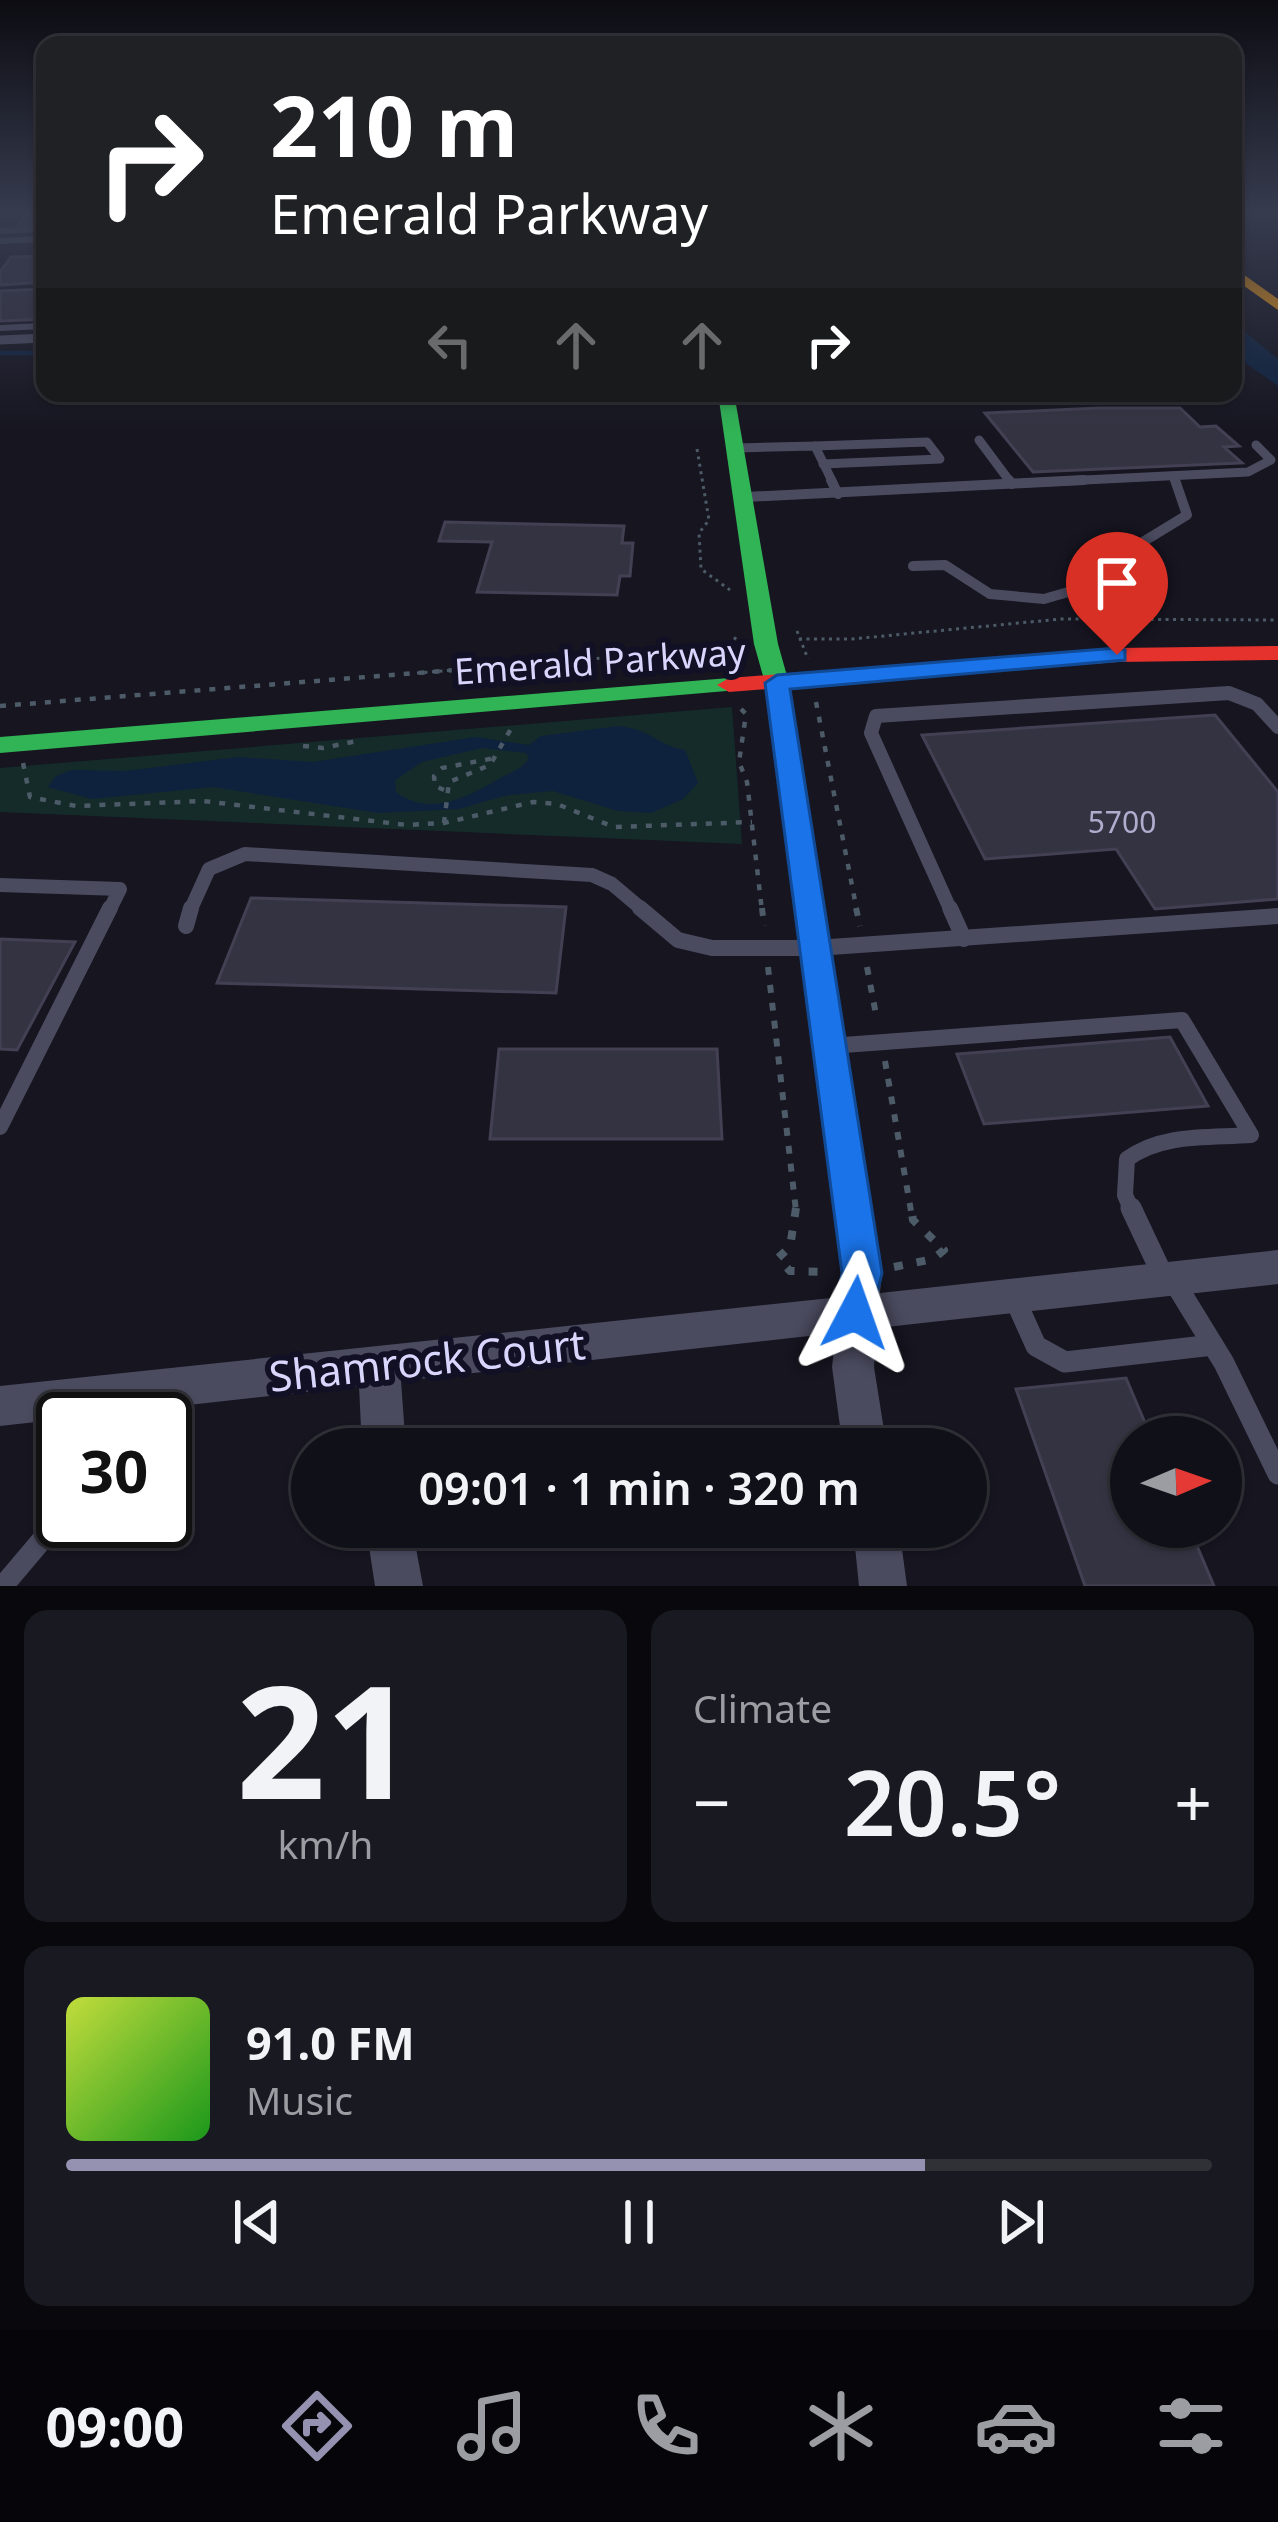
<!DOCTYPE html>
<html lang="en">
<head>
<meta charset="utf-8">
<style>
  body { margin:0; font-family:"Noto Sans",sans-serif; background:#191921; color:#f1f3f6; height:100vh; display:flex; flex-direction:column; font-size:45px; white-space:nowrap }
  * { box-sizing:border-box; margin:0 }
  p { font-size:39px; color:#9c9da2 }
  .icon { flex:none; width:66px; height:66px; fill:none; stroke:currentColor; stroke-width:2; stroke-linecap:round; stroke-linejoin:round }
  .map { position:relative; height:1586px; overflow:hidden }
  .panel { display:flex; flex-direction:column; gap:24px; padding:24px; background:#09090d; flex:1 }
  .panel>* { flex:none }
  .top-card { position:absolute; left:36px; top:36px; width:1206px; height:366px; border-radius:24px; box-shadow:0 3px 9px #0004,0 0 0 3px #303037; background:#202124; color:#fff; overflow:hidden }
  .needle { width:78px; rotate:88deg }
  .tools { position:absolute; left:1110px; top:1416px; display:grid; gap:24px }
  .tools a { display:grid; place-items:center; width:132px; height:132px; border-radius:50%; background:#101018; box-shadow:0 3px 9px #0004,0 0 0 3px #303037; font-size:60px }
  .speed { position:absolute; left:36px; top:1392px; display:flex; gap:24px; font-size:60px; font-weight:700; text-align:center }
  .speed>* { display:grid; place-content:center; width:156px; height:156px; border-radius:50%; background:#101018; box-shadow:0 3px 9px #0004,0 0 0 3px #303037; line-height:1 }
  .speed .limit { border:6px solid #111; border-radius:18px; background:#fff; color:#111 }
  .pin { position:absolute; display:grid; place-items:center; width:102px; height:102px; color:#fff; margin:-123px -51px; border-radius:50% 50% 50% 0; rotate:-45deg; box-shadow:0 0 12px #0007 }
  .pin .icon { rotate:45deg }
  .me { position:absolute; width:132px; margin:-66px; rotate:4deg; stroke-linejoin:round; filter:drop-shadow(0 0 9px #0008) }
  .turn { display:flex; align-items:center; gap:42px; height:252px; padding:0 36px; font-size:54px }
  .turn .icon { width:156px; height:156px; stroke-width:2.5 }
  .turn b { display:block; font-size:84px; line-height:102px }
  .lanes { display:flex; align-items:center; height:114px; padding:0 36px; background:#0003; justify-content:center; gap:60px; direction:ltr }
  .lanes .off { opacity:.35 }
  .big { font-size:90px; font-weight:600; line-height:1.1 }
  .panel .tile { flex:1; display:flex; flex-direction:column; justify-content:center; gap:18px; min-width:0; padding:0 42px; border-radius:24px; background:#191921 }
  .panel .dial { align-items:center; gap:0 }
  .dial b { font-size:156px; line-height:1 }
  .song { display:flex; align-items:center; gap:36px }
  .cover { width:144px; height:144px; border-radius:18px; background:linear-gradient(135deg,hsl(70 70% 55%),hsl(120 70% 35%)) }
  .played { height:12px; border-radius:6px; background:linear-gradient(90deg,#9492b0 75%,#303037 75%) }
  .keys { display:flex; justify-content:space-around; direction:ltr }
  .heat { display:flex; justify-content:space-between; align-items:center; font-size:66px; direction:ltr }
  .panel .tiles { flex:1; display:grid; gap:24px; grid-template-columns:1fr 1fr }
  .tile:last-child { grid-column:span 2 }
  .trip { position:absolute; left:291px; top:1428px; width:696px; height:120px; border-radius:60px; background:#101018; box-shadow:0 3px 9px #0004,0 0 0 3px #303037; font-weight:600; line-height:120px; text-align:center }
  .dock { display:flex; height:192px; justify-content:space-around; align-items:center; background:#06060a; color:#9c9da2 }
  .dock .icon { width:84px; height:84px }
  .dock .on { color:#9492b0 }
  .dock b { font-size:54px; color:#f1f3f6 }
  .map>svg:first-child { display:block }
  .green { fill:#142b2a }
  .water { fill:#0e223e; fill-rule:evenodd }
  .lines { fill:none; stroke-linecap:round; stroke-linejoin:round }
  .stream { stroke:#0e223e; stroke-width:4.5 }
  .building { fill:#343342; stroke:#434053; stroke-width:3 }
  .path-far3 { stroke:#4c5b67; stroke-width:3; stroke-dasharray:3 4.5; stroke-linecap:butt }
  .path-far2 { stroke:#4c5b67; stroke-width:4.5; stroke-dasharray:6 9; stroke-linecap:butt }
  .path-far1 { stroke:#4c5b67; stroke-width:6; stroke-dasharray:8 10; stroke-linecap:butt }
  .path { stroke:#4c5b67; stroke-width:8; stroke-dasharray:9 14; stroke-linecap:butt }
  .lane-far5 { stroke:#4b4b60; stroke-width:6 }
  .lane-far4 { stroke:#4b4b60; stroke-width:9 }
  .lane-far3 { stroke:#4b4b60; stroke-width:10 }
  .lane-far2 { stroke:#4b4b60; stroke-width:14 }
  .lane-far1 { stroke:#4b4b60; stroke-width:16 }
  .lane { stroke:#4b4b60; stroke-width:21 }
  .street { fill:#4b4b60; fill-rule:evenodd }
  .fast { fill:#30b455; fill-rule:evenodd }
  .slow { fill:#ff9f0a; fill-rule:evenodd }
  .jam { fill:#e5322d; fill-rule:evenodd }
  .route { fill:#1a73e8; stroke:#114b97; stroke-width:3 }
  .labels { text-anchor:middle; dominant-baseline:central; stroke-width:12; stroke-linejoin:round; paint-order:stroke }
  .number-label { font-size:30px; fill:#afadce }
  .street-label { font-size:36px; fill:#d8d6fd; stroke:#121025 }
  .near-street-label { font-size:42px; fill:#d8d6fd; stroke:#121025 }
</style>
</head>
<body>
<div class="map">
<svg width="1278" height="1586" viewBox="0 0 1278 1586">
  <rect width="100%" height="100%" fill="#161520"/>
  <path class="green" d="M732 707 742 844 0 812V768Z"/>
  <g class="water">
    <path d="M1233 322 1278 359V386L1233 354Z"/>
    <path d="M619 726C652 730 657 745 685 750L698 783 683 799 651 813 618 811 553 791 508 795 459 809 378 813 213 787 92 799 48 787 56 776 72 770 126 771 238 757 313 762 476 737 529 745 541 736ZM482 748 526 753 529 758C521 771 510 772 497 780 466 798 429 817 396 792L395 780 422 762Z"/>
  </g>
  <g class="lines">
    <path class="stream" d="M0 353H45"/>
  </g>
  <g class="building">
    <path d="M28 211H45V225L17 226Z"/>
    <path d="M45 256V282L0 285V272L11 257Z"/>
    <path d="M45 289V319L0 321V291Z"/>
    <path d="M1099 408H1180L1200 427 1216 426 1239 446 1224 447 1242 463 1033 472 985 413Z"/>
    <path d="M445 522 624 526 622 543H633L630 576H620L617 595 477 592 492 542 439 541Z"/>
    <path d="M1215 715 1278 792V899L1155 909 1116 849 985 859 922 735Z"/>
    <path d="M251 898 566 907 556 993 217 983Z"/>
    <path d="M0 939 75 942 17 1050 0 1049Z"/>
    <path d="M1170 1037 1208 1106 984 1124 957 1054Z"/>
    <path d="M499 1049H717L722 1139H490Z"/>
    <path d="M1126 1378 1151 1437H1131V1527H1189L1214 1586H1085L1016 1389Z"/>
  </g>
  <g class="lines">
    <g class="path-far3">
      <path d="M697 449 709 520 699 533 701 569 730 590"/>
      <path d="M797 631 808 659"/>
      <path d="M799 639H852L1061 619 1278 620"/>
      <path d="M736 661 735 650 728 648 740 647"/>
      <path d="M417 673 728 648 736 637"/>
    </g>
    <g class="path-far2">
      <path d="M816 702 857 911"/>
      <path d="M0 706 455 670"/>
      <path d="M741 709 746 714 739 762 747 782 762 911"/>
      <path d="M303 746 323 748 357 741"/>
      <path d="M23 763 30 797 76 806 203 801 407 825 444 823 533 802 557 804 614 827 752 822"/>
      <path d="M444 790 435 786 434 776 442 768 495 758"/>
      <path d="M444 823 449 782 490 765 512 727"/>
    </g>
    <g class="path-far1">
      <path d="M762 908 764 926"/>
      <path d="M856 908 860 926"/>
      <path d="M768 967 796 1211"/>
      <path d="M867 967 877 1020"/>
      <path d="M885 1061 911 1211"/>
    </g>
    <g class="path">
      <path d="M796 1208 790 1247 778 1258 790 1271 829 1272"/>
      <path d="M894 1267 933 1259 944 1250 913 1220 911 1208"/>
    </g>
    <g class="lane-far5">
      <path d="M0 231 45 229"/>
      <path d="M0 241 45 239"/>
      <path d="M0 328 45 326"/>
    </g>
    <g class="lane-far4">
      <path d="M0 340 45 338"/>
      <path d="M979 440 1011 483"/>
      <path d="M815 446 927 442 940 459 823 464"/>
      <path d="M737 448 815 446 833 483"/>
      <path d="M1174 477 1176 483"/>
      <path d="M1023 483 1248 472 1271 460 1256 445"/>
    </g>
    <g class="lane-far3">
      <path d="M831 480 838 494"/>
      <path d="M1009 480 1012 484"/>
      <path d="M745 497 1084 480"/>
      <path d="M913 566 945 565 990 594 1044 599 1082 588 1128 551 1187 515 1175 480"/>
    </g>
    <g class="lane-far2">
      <path d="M0 885 120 889 109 911"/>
      <path d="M190 911 209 869 245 854 592 875 612 884 644 911"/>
      <path d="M951 911 871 733 876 716 1229 693 1257 704 1278 727"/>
    </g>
    <g class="lane-far1">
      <path d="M640 908 678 940 712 948H816L1278 916"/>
      <path d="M950 908 964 939"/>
      <path d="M186 926 191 908"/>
      <path d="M830 1046 1182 1020 1251 1135C1209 1138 1162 1133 1127 1159L1125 1195 1132 1211"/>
      <path d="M0 1127 110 908"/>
    </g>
    <g class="lane">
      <path d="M1131 1208 1164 1278"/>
      <path d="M1175 1283 1224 1363 1278 1474"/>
      <path d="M1014 1297 1036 1346 1065 1362 1213 1345"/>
      <path d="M3 1586 63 1515"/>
    </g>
    <g class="street">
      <path d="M777 676 789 683 882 1273 880 1293 1278 1250V1284L877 1328 874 1367 887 1449H843L832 1367 836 1333 401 1381 406 1449H362L359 1386 0 1426V1386L840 1297 842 1273 765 683Z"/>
      <path d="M366 1527H412L423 1586H375Z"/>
      <path d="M853 1527H899L907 1586H859Z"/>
    </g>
    <g class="fast">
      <path d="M718 393H734L778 644 789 683 777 690 765 683 754 644Z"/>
      <path d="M729 678 738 680 741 685 738 690 0 753V737Z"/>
    </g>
    <path class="slow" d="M1233 267 1278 299V310L1233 278Z"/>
    <path class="jam" d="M1278 646V660L1117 662 729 692 717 685 729 678 1117 648Z"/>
  </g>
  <linearGradient id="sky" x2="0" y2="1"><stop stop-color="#0c0c12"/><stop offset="0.49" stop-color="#363b4e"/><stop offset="1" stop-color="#363b4e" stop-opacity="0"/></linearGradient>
  <rect width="1278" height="433" fill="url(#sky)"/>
  <path class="route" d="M1117 648 1125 650V660L790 689 882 1273 869 1326 855 1331 841 1326 835 1313 842 1273 765 683 777 675Z"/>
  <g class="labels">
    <g class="number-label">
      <text x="1122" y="821">5700</text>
    </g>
    <g class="street-label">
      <text transform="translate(600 661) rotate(-4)">Emerald Parkway</text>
    </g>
    <g class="near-street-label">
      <text transform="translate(427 1359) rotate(-6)">Shamrock Court</text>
    </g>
  </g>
</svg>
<div class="tools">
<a><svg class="needle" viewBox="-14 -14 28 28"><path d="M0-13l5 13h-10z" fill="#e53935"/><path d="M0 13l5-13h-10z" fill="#9c9da2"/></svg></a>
</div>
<div class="speed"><div class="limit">30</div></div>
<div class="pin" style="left:1117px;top:655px;background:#d93025"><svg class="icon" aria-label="arrive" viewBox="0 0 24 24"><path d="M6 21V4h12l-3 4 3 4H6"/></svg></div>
<svg class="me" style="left:855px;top:1313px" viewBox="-20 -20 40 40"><path d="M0-17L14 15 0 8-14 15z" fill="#1a73e8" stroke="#fff" stroke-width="4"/></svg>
<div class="trip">09:01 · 1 min · 320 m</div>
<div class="top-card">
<div class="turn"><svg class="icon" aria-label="right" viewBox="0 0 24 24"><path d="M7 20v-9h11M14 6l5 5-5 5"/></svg><div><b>210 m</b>Emerald Parkway</div></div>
<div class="lanes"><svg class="icon off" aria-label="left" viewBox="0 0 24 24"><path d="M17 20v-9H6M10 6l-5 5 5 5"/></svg><svg class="icon off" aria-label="ahead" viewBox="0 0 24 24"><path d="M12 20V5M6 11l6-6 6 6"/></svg><svg class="icon off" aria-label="ahead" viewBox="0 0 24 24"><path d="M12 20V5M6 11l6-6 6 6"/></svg><svg class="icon" aria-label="right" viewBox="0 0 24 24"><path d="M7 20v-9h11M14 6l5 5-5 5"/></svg></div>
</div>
</div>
<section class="panel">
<div class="tiles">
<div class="tile dial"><b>21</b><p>km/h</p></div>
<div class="tile"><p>Climate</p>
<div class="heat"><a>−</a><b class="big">20.5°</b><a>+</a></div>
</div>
<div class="tile">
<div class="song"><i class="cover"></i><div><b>91.0 FM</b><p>Music</p></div></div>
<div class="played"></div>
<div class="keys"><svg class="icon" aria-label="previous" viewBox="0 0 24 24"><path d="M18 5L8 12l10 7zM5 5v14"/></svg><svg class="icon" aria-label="pause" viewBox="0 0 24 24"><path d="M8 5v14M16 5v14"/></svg><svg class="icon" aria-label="next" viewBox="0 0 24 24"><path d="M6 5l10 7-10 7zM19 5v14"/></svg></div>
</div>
</div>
</section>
<nav class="dock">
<b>09:00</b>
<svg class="icon on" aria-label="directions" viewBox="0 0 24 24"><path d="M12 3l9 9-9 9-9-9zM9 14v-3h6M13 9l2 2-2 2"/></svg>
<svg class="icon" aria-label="music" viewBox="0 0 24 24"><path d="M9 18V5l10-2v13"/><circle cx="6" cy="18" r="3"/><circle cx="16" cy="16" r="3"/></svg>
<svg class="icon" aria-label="phone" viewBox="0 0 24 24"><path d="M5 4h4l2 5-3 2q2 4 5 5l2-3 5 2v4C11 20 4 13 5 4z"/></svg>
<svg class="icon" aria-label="climate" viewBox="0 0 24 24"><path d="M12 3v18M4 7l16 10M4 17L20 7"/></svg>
<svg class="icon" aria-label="car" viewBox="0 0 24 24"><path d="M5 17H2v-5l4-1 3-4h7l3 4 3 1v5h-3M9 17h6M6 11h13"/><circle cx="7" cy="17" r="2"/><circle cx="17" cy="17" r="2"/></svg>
<svg class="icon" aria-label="filters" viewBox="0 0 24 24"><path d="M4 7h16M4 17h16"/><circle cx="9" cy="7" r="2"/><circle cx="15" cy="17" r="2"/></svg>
</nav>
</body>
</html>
